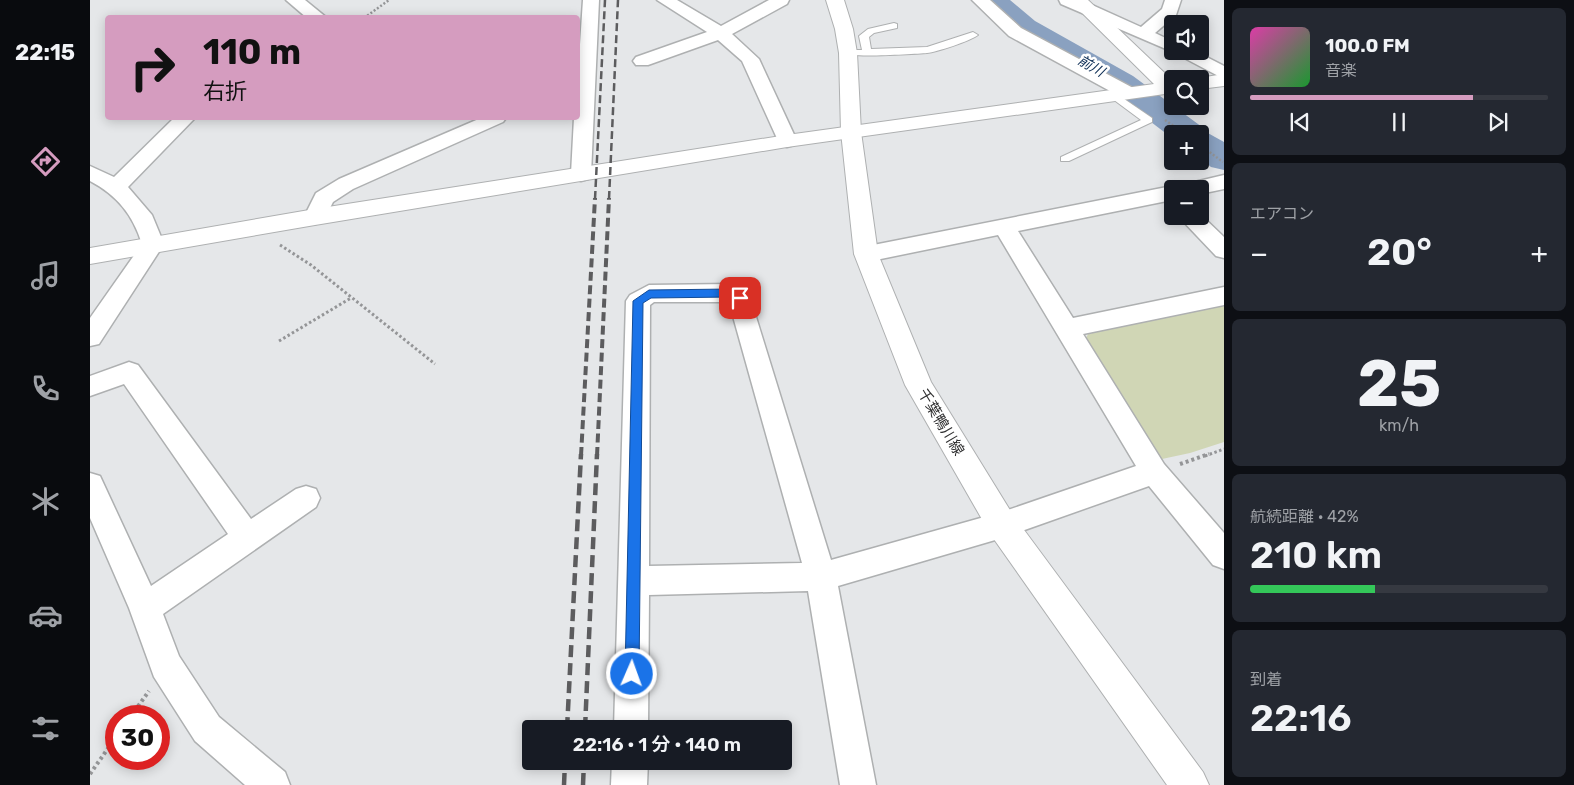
<!DOCTYPE html>
<html lang="ja">
<head>
<meta charset="utf-8">
<style>
  body { margin:0; font-family:Rubik,"Noto Sans JP",sans-serif; background:#242831; color:#f1f3f6; height:100vh; display:flex; flex-direction:column; font-size:19px; white-space:nowrap }
  * { box-sizing:border-box; margin:0 }
  p { font-size:16px; color:#9ea1a6 }
  .icon { flex:none; width:28px; height:28px; fill:none; stroke:currentColor; stroke-width:2; stroke-linecap:round; stroke-linejoin:round }
  .map { position:relative; flex:1; overflow:hidden }
  .panel { display:flex; flex-direction:column; gap:8px; padding:8px; background:#0d0f14; width:350px }
  .panel>* { flex:none }
  .guide { position:absolute; left:15px; top:15px; width:475px; height:105px; border-radius:5px; box-shadow:0 2px 12px #0003; background:#d59cbf; color:#111; overflow:hidden }
  .controls { position:absolute; left:1074px; top:15px; display:grid; gap:10px }
  .controls a { display:grid; place-items:center; width:45px; height:45px; border-radius:5px; background:#171b24; box-shadow:0 2px 12px #0003; font-size:25px }
  .speed { position:absolute; left:15px; top:705px; display:flex; gap:10px; font-size:25px; font-weight:700; text-align:center }
  .speed>* { display:grid; place-content:center; width:65px; height:65px; border-radius:50%; background:#171b24; box-shadow:0 2px 12px #0003; line-height:1 }
  .speed .limit { border:8px solid #d22; background:#fff; color:#111 }
  .pin { position:absolute; display:grid; place-items:center; width:42px; height:42px; color:#fff; margin:-21px; border-radius:10px; box-shadow:0 2px 8px #0006 }
  .me { position:absolute; width:55px; margin:-28px; rotate:2deg; stroke-linejoin:round; filter:drop-shadow(0 0 4px #0008) }
  .turn { display:flex; align-items:center; gap:18px; height:105px; padding:0 15px; font-size:22px }
  .turn .icon { width:65px; height:65px; stroke-width:2.5 }
  .turn b { display:block; font-size:35px; line-height:42px }
  .big { font-size:38px; font-weight:600; line-height:1.1 }
  .panel .card { flex:1; display:flex; flex-direction:column; justify-content:center; gap:8px; min-width:0; padding:0 18px; border-radius:8px; background:#242831 }
  .panel .dial { align-items:center; gap:0 }
  .dial b { font-size:65px; line-height:1 }
  .song { display:flex; align-items:center; gap:15px }
  .cover { width:60px; height:60px; border-radius:8px; background:linear-gradient(135deg,hsl(320 70% 55%),hsl(130 70% 35%)) }
  .played { height:5px; border-radius:2px; background:linear-gradient(90deg,#d59cbf 75%,#363941 75%) }
  .keys { display:flex; justify-content:space-around; direction:ltr }
  .heat { display:flex; justify-content:space-between; align-items:center; font-size:28px; direction:ltr }
  .charge { height:8px; border-radius:4px; background:linear-gradient(90deg,#34c759 42%,#363941 0) }
  .trip { position:absolute; left:432px; top:720px; width:270px; height:50px; border-radius:5px; background:#171b24; box-shadow:0 2px 12px #0003; font-weight:600; line-height:50px; text-align:center }
  main { display:flex; flex:1; min-height:0 }
  .tabs { display:flex; flex-direction:column; width:90px; justify-content:space-around; align-items:center; background:#090b0e; color:#9ea1a6 }
  .tabs .icon { width:35px; height:35px }
  .tabs .on { color:#d59cbf }
  .tabs b { font-size:22px; color:#f1f3f6 }
  .map>svg:first-child { display:block }
  .green { fill:#d0d6b5 }
  .lines { fill:none; stroke-linecap:round; stroke-linejoin:round }
  .river { fill:#8aa1c0; fill-rule:evenodd }
  .service-casing { stroke:#aeb0b1; stroke-width:2 }
  .minor-casing { stroke:#aeb0b1; stroke-width:3 }
  .tertiary-casing { stroke:#aeb0b1; stroke-width:2 }
  .primary-casing { stroke:#aeb0b1; stroke-width:2 }
  .path-far2 { stroke:#949597; stroke-width:2.5; stroke-dasharray:2 2; stroke-linecap:butt }
  .path-far1 { stroke:#949597; stroke-width:3; stroke-dasharray:2.5 2.5; stroke-linecap:butt }
  .path { stroke:#949597; stroke-width:4; stroke-dasharray:3 3; stroke-linecap:butt }
  .service { fill:#fff; fill-rule:evenodd }
  .minor { fill:#fff; fill-rule:evenodd }
  .tertiary { fill:#fff; fill-rule:evenodd }
  .primary { fill:#fff; fill-rule:evenodd }
  .rail-far2 { stroke:#5c5c5e; stroke-width:2.5; stroke-dasharray:8 4; stroke-linecap:butt }
  .rail-far1 { stroke:#5c5c5e; stroke-width:4; stroke-dasharray:9 4.5; stroke-linecap:butt }
  .rail { stroke:#5c5c5e; stroke-width:4.5; stroke-dasharray:12 6; stroke-linecap:butt }
  .route { fill:#1a73e8; stroke:#114b97 }
  .labels { text-anchor:middle; dominant-baseline:central; stroke-width:5; stroke-linejoin:round; paint-order:stroke }
  .far-water-label { font-size:14px; font-style:italic; fill:#0a2b53; stroke:#fff }
  .street-label { font-size:15px; fill:#303031; stroke:#fff }
</style>
</head>
<body>
<main>
<nav class="tabs">
<b>22:15</b>
<svg class="icon on" aria-label="directions" viewBox="0 0 24 24"><path d="M12 3l9 9-9 9-9-9zM9 14v-3h6M13 9l2 2-2 2"/></svg>
<svg class="icon" aria-label="music" viewBox="0 0 24 24"><path d="M9 18V5l10-2v13"/><circle cx="6" cy="18" r="3"/><circle cx="16" cy="16" r="3"/></svg>
<svg class="icon" aria-label="phone" viewBox="0 0 24 24"><path d="M5 4h4l2 5-3 2q2 4 5 5l2-3 5 2v4C11 20 4 13 5 4z"/></svg>
<svg class="icon" aria-label="climate" viewBox="0 0 24 24"><path d="M12 3v18M4 7l16 10M4 17L20 7"/></svg>
<svg class="icon" aria-label="car" viewBox="0 0 24 24"><path d="M5 17H2v-5l4-1 3-4h7l3 4 3 1v5h-3M9 17h6M6 11h13"/><circle cx="7" cy="17" r="2"/><circle cx="17" cy="17" r="2"/></svg>
<svg class="icon" aria-label="filters" viewBox="0 0 24 24"><path d="M4 7h16M4 17h16"/><circle cx="9" cy="7" r="2"/><circle cx="15" cy="17" r="2"/></svg>
</nav>
<div class="map">
<svg width="1134" height="785" viewBox="0 0 1134 785">
  <rect width="100%" height="100%" fill="#e5e7e9"/>
  <path class="green" d="M1134 303V442L1100 453 1072 459 1062 453 995 341 998 334Z"/>
  <g class="lines">
    <path class="river" d="M887 0H920L945 21 1043 76 1112 127 1116 132 1134 142V170L1121 167 1110 158V134H1082V138L1019 90 923 33Z"/>
    <defs>
      <g id="service">
        <path d="M804 23 807 24V28L784 33 779 37 781 49 837 47 883 32 888 35C880 41 847 52 837 53 825 54 759 58 753 53L758 50H772L769 36 778 29Z"/>
        <path d="M1024 92 1062 118V122L979 161H971V157L1051 120 1020 97V93Z"/>
      </g>
      <g id="minor">
        <path d="M196 0H215L237 18H217Z"/>
        <path d="M493 0H509L501 174 498 179 491 181 484 179 481 174 484 118H488V74Z"/>
        <path d="M567 0H587L631 26 679 0H699L697 4 642 34 669 59 707 141 704 145 697 147 690 145 652 61 628 40 558 65H546L543 61 546 57 617 32Z"/>
        <path d="M882 0H900L931 28 1045 89 1047 93 1045 97H1031L919 36Z"/>
        <path d="M969 0H991L1051 27 1072 9 1075 0H1091L1086 15 1065 33 1082 41V51H1105L1134 66V79L1083 52 971 4Z"/>
        <path d="M84 118H105L38 187 62 215 74 244 9 344 0 346V318L52 244C43 215 27 195 0 181V166L24 177Z"/>
        <path d="M391 118H416L413 122 263 189 243 202 233 222 225 224 217 222 214 217 226 193 249 179Z"/>
        <path d="M1134 175V189L1110 194V189H1094L1096 184Z"/>
        <path d="M1082 186 1090 189H1082V200L928 231 983 318 1134 287V305L993 334 1074 464 1134 533V569L1123 565 1059 486 912 538 748 586 786 785H750L718 591 559 595 558 729H524L536 301 540 295 559 285 641 284 658 291 741 560 912 512 1046 466 908 235 776 262 768 260 765 254 768 248ZM564 302H639L712 563 559 566 560 305Z"/>
        <path d="M1110 214 1134 237V258L1126 256 1088 216H1110Z"/>
        <path d="M39 362 48 365 161 519 206 489 216 486 226 489 230 498 226 507 73 614 89 656 129 717 195 772 200 785H155L105 741 64 677 39 608 0 518V473L10 476 61 586 138 534 34 384 0 396V376Z"/>
        <path d="M522 761H558L557 785H521Z"/>
      </g>
      <g id="tertiary">
        <path d="M979 0H998L1082 80V93L697 147 225 225 0 264V248L225 209 697 135 1064 84Z"/>
        <path d="M1134 74V86L1110 89V79H1103Z"/>
      </g>
      <path id="primary" d="M736 0H754L763 29 767 53 771 132 788 254 841 382 923 515 1113 772 1119 785H1077L901 535 815 385 764 254 751 132 749 53 745 29Z"/>
    </defs>
    <use href="#service" class="service-casing"/>
    <use href="#minor" class="minor-casing"/>
    <use href="#tertiary" class="tertiary-casing"/>
    <use href="#primary" class="primary-casing"/>
    <g class="path-far2">
      <path d="M274 18 299 0"/>
      <path d="M1075 120 1095 134"/>
      <path d="M1110 145 1133 162"/>
    </g>
    <g class="path-far1">
      <path d="M190 245 221 265 345 364"/>
      <path d="M189 341 261 298"/>
      <path d="M1115 456 1134 449"/>
    </g>
    <g class="path">
      <path d="M1090 464 1119 454"/>
      <path d="M41 716 59 691"/>
      <path d="M0 774 26 737"/>
    </g>
    <use href="#service" class="service"/>
    <use href="#minor" class="minor"/>
    <use href="#tertiary" class="tertiary"/>
    <use href="#primary" class="primary"/>
    <g class="rail-far2">
      <path d="M505 199 515 0"/>
      <path d="M519 199 528 0"/>
    </g>
    <g class="rail-far1">
      <path d="M491 456 505 198"/>
      <path d="M507 456 519 198"/>
    </g>
    <g class="rail">
      <path d="M477 729 491 454"/>
      <path d="M495 729 507 454"/>
      <path d="M474 785 475 761"/>
      <path d="M493 785 494 761"/>
    </g>
  </g>
  <path class="route" d="M641 289 654 295V300L650 301 640 297 561 298 553 303 549 674 547 679 542 681 537 679 535 674 543 301 559 290Z"/>
  <g class="labels">
    <g class="far-water-label">
      <text transform="translate(1001 66) rotate(30)">前川</text>
    </g>
    <g class="street-label">
      <text transform="translate(851 422) rotate(59)">千葉鴨川線</text>
    </g>
  </g>
</svg>
<div class="controls">
<a><svg class="icon" aria-label="sound" viewBox="0 0 24 24"><path d="M4 9h4l5-4v14l-5-4H4zM17 9q2 3 0 6"/></svg></a>
<a><svg class="icon" aria-label="search" viewBox="0 0 24 24"><circle cx="10" cy="10" r="6"/><path d="M15 15l6 6"/></svg></a>
<a>+</a>
<a>−</a>
</div>
<div class="speed"><div class="limit">30</div></div>
<div class="pin" style="left:650px;top:298px;background:#d93025"><svg class="icon" aria-label="arrive" viewBox="0 0 24 24"><path d="M6 21V4h12l-3 4 3 4H6"/></svg></div>
<svg class="me" style="left:542px;top:674px" viewBox="-20 -20 40 40"><circle r="17" fill="#1a73e8" stroke="#fff" stroke-width="3"/><path d="M0-11L8 9 0 5-8 9z" fill="#fff"/></svg>
<div class="trip">22:16 · 1 分 · 140 m</div>
<div class="guide">
<div class="turn"><svg class="icon" aria-label="right" viewBox="0 0 24 24"><path d="M7 20v-9h11M14 6l5 5-5 5"/></svg><div><b>110 m</b>右折</div></div>
</div>
</div>
<section class="panel">
<div class="card">
<div class="song"><i class="cover"></i><div><b>100.0 FM</b><p>音楽</p></div></div>
<div class="played"></div>
<div class="keys"><svg class="icon" aria-label="previous" viewBox="0 0 24 24"><path d="M18 5L8 12l10 7zM5 5v14"/></svg><svg class="icon" aria-label="pause" viewBox="0 0 24 24"><path d="M8 5v14M16 5v14"/></svg><svg class="icon" aria-label="next" viewBox="0 0 24 24"><path d="M6 5l10 7-10 7zM19 5v14"/></svg></div>
</div>
<div class="card"><p>エアコン</p>
<div class="heat"><a>−</a><b class="big">20°</b><a>+</a></div>
</div>
<div class="card dial"><b>25</b><p>km/h</p></div>
<div class="card"><p>航続距離 · 42%</p><b class="big">210 km</b><div class="charge"></div></div>
<div class="card"><p>到着</p><b class="big">22:16</b></div>
</section>
</main>
</body>
</html>
